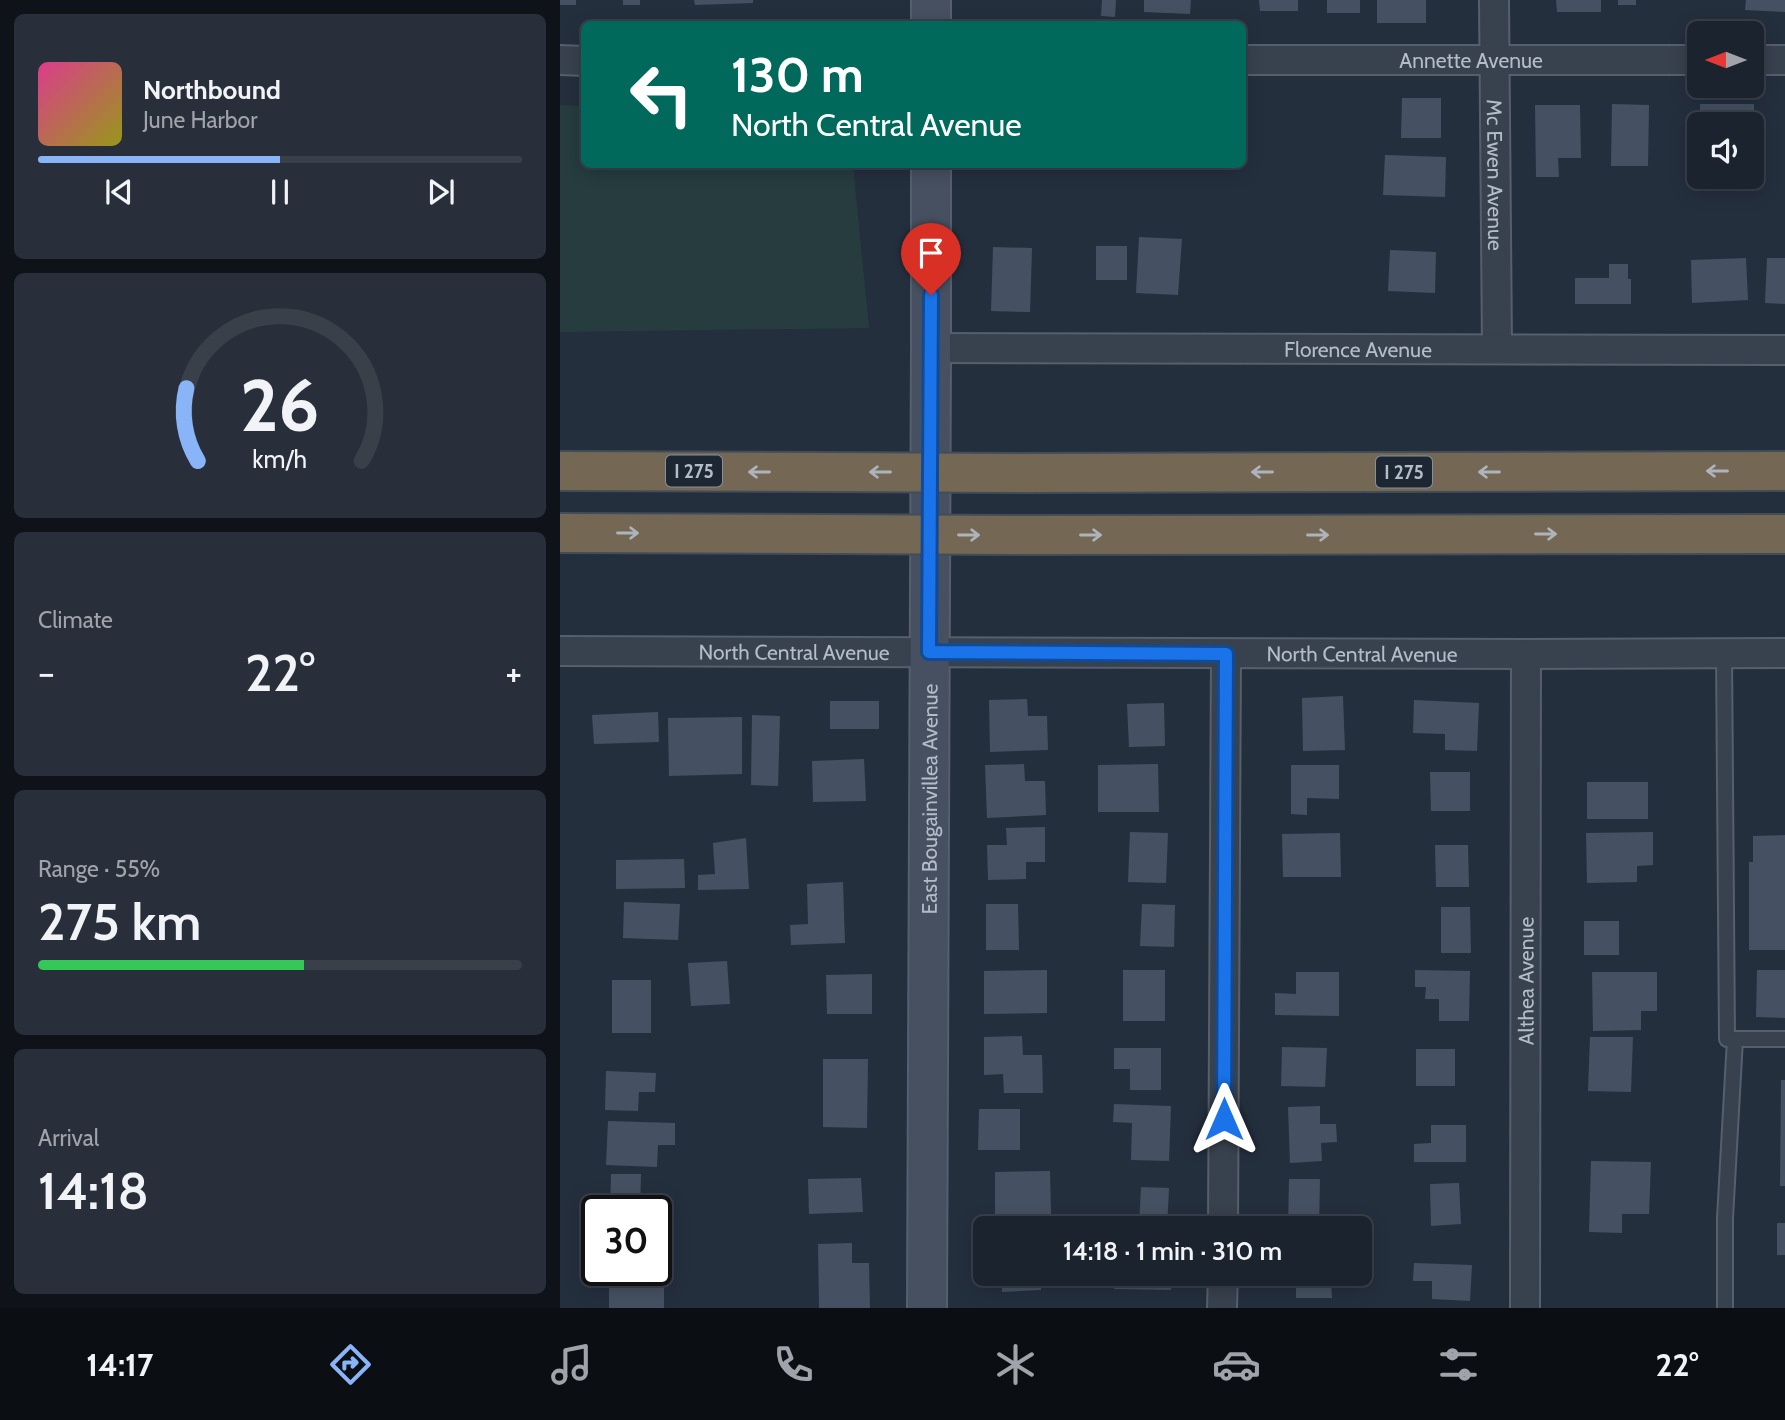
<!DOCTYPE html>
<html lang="en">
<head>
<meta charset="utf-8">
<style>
  body { margin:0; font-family:Cabin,sans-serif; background:#282f3a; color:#f1f3f6; height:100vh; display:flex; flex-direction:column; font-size:26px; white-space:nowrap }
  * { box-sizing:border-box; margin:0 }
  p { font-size:23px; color:#a0a4aa }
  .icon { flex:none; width:38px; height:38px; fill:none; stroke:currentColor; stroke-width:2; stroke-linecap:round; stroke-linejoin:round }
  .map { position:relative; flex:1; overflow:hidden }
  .sheet { display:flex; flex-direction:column; gap:14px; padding:14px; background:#0f1319; width:560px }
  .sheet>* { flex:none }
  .top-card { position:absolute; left:21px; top:21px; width:665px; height:147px; border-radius:10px; box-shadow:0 4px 18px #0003,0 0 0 2px #39404a; background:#00695c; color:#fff; overflow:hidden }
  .needle { width:46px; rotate:270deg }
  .tools { position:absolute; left:1127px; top:21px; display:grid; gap:14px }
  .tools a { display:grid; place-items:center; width:77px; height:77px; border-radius:10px; background:#1b232e; box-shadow:0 4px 18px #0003,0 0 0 2px #39404a; font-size:35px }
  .speed { position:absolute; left:21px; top:1195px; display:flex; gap:14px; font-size:35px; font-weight:700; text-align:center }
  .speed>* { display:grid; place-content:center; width:91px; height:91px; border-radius:50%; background:#1b232e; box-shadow:0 4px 18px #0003,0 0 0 2px #39404a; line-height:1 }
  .speed .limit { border:4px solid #111; border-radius:10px; background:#fff; color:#111 }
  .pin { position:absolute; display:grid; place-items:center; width:60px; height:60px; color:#fff; margin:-72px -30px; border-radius:50% 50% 50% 0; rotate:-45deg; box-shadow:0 0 7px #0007 }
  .pin .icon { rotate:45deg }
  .me { position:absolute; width:77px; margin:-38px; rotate:0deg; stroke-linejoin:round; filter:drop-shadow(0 0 5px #0008) }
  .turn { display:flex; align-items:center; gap:24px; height:147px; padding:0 35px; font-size:32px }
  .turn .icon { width:91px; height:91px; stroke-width:2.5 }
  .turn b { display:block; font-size:49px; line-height:60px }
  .big { font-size:52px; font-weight:600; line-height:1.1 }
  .sheet .card { flex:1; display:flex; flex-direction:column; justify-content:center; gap:10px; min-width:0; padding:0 24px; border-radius:10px; background:#282f3a }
  .sheet .dial { align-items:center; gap:0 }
  .dial svg { height:182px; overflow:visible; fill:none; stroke:#39404a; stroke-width:7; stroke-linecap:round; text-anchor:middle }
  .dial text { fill:#f1f3f6; stroke:none }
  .song { display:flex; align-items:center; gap:21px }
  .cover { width:84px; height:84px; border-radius:10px; background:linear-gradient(135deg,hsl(330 70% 55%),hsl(60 70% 35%)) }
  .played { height:7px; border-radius:4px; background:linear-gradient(90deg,#8ab4f8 50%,#39404a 50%) }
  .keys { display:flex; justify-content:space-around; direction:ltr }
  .heat { display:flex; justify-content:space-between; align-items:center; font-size:38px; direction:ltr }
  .charge { height:10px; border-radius:5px; background:linear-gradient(90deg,#34c759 55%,#39404a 0) }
  .trip { position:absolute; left:413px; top:1216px; width:399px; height:70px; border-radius:10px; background:#1b232e; box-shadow:0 4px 18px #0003,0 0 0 2px #39404a; font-weight:600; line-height:70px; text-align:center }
  .tabs { display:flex; height:112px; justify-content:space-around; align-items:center; background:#0b0e12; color:#a0a4aa }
  .tabs .icon { width:49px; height:49px }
  .tabs .selected { color:#8ab4f8 }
  .tabs b { font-size:32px; color:#f1f3f6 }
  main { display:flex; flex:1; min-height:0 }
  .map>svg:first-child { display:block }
  .green { fill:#263c3f }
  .building { fill:#455162 }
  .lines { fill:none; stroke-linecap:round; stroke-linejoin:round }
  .lane-casing { stroke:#565f6c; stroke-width:18 }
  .street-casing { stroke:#565f6c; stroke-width:32 }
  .secondary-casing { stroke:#565f6c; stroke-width:42 }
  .highway-casing { stroke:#434c59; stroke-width:42 }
  .lane { stroke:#38414e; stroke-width:14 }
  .street { stroke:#38414e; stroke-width:28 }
  .secondary { stroke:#465061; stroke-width:38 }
  .highway { stroke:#746855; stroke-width:38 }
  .highway-bridge-casing { stroke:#434c59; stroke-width:42; stroke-linecap:butt }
  .highway-bridge { stroke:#746855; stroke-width:38 }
  .oneway { stroke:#aeb4bd }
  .route-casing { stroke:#114b97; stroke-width:18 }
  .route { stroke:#1a73e8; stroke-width:12 }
  .labels { text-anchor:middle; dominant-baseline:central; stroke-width:7; stroke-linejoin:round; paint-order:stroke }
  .shield { fill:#1d2633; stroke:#878f9c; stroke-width:2 }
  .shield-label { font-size:19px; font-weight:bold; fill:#b4bcc9 }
  .street-label { font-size:21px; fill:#b4bcc9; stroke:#1d2633 }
</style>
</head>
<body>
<main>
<section class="sheet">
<div class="card">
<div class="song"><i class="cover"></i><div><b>Northbound</b><p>June Harbor</p></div></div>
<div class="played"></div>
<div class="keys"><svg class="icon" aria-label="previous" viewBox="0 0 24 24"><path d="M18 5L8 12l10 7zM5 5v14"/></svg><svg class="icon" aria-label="pause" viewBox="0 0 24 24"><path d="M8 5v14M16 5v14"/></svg><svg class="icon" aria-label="next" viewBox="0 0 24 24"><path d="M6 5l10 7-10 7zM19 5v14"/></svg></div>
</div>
<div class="card dial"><svg viewBox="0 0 100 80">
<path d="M14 69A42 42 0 1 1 86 69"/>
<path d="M14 69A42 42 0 0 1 9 37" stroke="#8ab4f8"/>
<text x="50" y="56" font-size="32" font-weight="700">26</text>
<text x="50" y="72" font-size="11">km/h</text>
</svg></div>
<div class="card"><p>Climate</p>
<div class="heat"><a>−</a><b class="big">22°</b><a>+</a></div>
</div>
<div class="card"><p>Range · 55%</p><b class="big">275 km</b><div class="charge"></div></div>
<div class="card"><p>Arrival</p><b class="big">14:18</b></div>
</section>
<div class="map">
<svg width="1225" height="1308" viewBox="0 0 1225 1308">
  <rect width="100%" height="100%" fill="#242f3e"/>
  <path class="green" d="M0 105 24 106V164L293 165 309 328 0 332Z"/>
  <g class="building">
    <rect x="0" y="0" width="16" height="5"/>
    <rect x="63" y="0" width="17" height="5"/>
    <path d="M134 0H193V3L135 5Z"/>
    <path d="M542 0H556L555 17 541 16Z"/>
    <path d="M584 0H631L630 14 584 12Z"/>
    <path d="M699 0H738V11H700Z"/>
    <rect x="767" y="0" width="33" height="13"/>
    <rect x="817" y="0" width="49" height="23"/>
    <path d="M996 0H1041V12H997Z"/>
    <rect x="1058" y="0" width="18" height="5"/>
    <path d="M1186 0H1225V12L1185 10Z"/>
    <path d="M842 98H881V138H841Z"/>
    <path d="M1052 104 1089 105 1088 166H1051Z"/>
    <rect x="1140" y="104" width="54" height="20"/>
    <path d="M975 105H1020L1021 158H998L999 177H976Z"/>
    <path d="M825 155 886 157 885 197 823 195Z"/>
    <path d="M579 237 622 239 618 295 576 293Z"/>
    <rect x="536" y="246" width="31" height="34"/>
    <path d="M433 247 472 248 470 312 431 311Z"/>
    <path d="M830 250 876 252 875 293 828 291Z"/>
    <path d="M1186 258 1188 300 1132 303 1131 260Z"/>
    <path d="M1207 258H1225V304L1205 303Z"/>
    <path d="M1049 264H1068V279H1071V304H1015V278H1049Z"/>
    <path d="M783 696 785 750 743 751 742 698Z"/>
    <path d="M467 699 468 716H487L488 750 430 752 429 700Z"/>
    <path d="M854 700 919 703 917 751 885 750V734L853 733Z"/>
    <rect x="270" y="701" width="49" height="28"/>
    <path d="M604 703 605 746 569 747 567 704Z"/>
    <path d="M98 712 99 742 34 744 32 715Z"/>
    <path d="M192 715 220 716 218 786 191 785Z"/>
    <path d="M182 717V774L109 776 108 718Z"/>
    <path d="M304 759 306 801 253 802 252 761Z"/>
    <path d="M464 764 465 781H485L486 815 427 818 425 765Z"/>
    <path d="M598 764 599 812H538V765Z"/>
    <path d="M731 765H779V799L747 798V815L731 814Z"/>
    <path d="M870 772H910V811H871Z"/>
    <rect x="1027" y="782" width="61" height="37"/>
    <path d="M485 827V862H466V879L428 880 427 845H447L446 828Z"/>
    <path d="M570 832 608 833 606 883 568 882Z"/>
    <path d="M1093 832V865L1077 866V882L1027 883 1026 833Z"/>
    <path d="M780 833 781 877H723L722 834Z"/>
    <path d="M1225 835V950H1189V862H1193V836Z"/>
    <path d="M186 838 189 889 138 890V875L155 874 153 843Z"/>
    <path d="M875 845H908L909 887H876Z"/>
    <path d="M124 859 125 888 56 889V860Z"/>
    <path d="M283 882 285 943 231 945 230 925 248 924 247 884Z"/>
    <path d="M64 902 120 904 118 940 63 938Z"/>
    <path d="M426 904H458L459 950H426Z"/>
    <path d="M582 904 615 905 614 947 580 946Z"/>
    <path d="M881 907H910L911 953H881Z"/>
    <rect x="1024" y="921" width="35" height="34"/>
    <path d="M167 961 170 1004 131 1006 128 963Z"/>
    <path d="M487 970V1013L424 1014V971Z"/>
    <rect x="563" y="970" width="42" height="51"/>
    <path d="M855 970 910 971 909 1021H879V999H865L866 987H855Z"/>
    <path d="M1197 970H1225V1018L1196 1017Z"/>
    <path d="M736 972H779V1016L715 1015V993L736 994Z"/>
    <path d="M1032 972H1097V1011H1081V1030L1033 1031Z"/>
    <path d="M312 974V1014H267L266 975Z"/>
    <rect x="52" y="980" width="39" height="53"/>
    <path d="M462 1036 463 1055H482L483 1093H444L443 1074 424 1075V1037Z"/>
    <path d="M1030 1037H1073L1071 1092 1028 1091Z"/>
    <path d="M722 1047 767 1048 765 1087 721 1086Z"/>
    <path d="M554 1048H601V1090H570V1069H554Z"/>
    <rect x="856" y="1049" width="39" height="37"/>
    <path d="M263 1059H308L307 1128 263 1127Z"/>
    <path d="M46 1071 96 1073 95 1092H79L78 1111 45 1110Z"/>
    <path d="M1221 1080H1225V1186H1220Z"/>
    <path d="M554 1104 611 1106 609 1161 571 1160 572 1123 553 1122Z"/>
    <path d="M760 1106V1124H776L777 1142 761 1143 762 1161 730 1163 728 1107Z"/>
    <path d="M419 1109H460V1150H418Z"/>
    <path d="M48 1121 115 1123V1145H98L97 1167 46 1165Z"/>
    <path d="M871 1125H906V1162H854V1144L871 1143Z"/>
    <path d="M1031 1161 1091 1162 1089 1214H1062V1233L1029 1232Z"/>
    <path d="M490 1171 491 1214H435V1172Z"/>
    <path d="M51 1174H81L80 1211H50Z"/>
    <path d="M301 1178 303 1212 249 1214 248 1179Z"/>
    <path d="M729 1179H760L759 1228H728Z"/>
    <path d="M899 1183 901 1224 871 1226 870 1184Z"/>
    <path d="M581 1187 609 1188 607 1228 579 1227Z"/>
    <rect x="1217" y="1223" width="8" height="32"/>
    <path d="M292 1243V1263H309L310 1308H259L258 1244Z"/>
    <path d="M425 1246V1274H481V1290L442 1292V1277H422L421 1247Z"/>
    <path d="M854 1263 912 1265 910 1301 872 1299V1281H853Z"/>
    <path d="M555 1274H612L611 1290 554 1289Z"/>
    <path d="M736 1274H789V1280L771 1281 772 1298H736Z"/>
    <rect x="49" y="1277" width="55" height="31"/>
  </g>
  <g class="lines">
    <defs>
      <g id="lane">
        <path d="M1164 654 1167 1039H1225"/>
        <path d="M1165 1308V1218L1175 1039"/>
      </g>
      <g id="street">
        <path id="s1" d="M934 0 937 349"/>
        <path d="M0 60 24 61"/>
        <path id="s2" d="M682 60H1139"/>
        <path d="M1192 60H1225"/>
        <path id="s3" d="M371 348 1225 350"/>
        <path id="s4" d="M0 651 966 654 1225 653"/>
        <path d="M663 1228 666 654"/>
        <path d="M662 1308 663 1274"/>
        <path id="s5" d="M965 1308 966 654"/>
      </g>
      <g id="secondary">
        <path d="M371 24V0"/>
        <path id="s6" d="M367 1308 371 348V164"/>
      </g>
      <g id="highway">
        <path d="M0 471 267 472"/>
        <path d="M462 473 1225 471"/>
        <path d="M0 533 267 534"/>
        <path d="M462 535 1225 534"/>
      </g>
    </defs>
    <use href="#lane" class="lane-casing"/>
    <use href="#street" class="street-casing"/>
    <use href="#secondary" class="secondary-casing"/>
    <use href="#highway" class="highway-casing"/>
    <use href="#lane" class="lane"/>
    <use href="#street" class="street"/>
    <use href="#secondary" class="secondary"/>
    <use href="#highway" class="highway"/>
    <defs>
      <g id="highway-bridge">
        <path d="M267 472 462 473"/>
        <path d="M267 534 462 535"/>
      </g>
    </defs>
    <use href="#highway-bridge" class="highway-bridge-casing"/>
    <use href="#highway-bridge" class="highway-bridge"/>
  </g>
  <defs><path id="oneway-shaft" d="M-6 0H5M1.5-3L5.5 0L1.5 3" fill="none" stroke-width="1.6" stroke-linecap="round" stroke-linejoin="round" transform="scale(1.75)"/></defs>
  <g class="oneway">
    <use href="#oneway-shaft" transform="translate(1157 471) rotate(180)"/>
    <use href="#oneway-shaft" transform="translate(199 472) rotate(-180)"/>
    <use href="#oneway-shaft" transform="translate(320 472) rotate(-180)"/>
    <use href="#oneway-shaft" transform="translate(702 472) rotate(180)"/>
    <use href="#oneway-shaft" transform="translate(929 472) rotate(180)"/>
    <use href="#oneway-shaft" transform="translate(68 533)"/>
    <use href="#oneway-shaft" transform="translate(986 534)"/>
    <use href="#oneway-shaft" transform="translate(409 535)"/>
    <use href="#oneway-shaft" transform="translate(531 535)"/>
    <use href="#oneway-shaft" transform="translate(758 535)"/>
  </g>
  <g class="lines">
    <defs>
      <path id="route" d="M371 295 369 652 666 654 664 1119"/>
    </defs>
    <use href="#route" class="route-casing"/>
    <use href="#route" class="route"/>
  </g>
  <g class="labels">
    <g class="shield">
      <rect x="106" y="455.5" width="56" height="31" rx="5"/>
      <rect x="816" y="456.5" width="56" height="31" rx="5"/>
    </g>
    <g class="shield-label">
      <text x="134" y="471">I 275</text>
      <text x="844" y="472">I 275</text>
    </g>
    <g class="street-label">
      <text stroke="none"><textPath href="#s2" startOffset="229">Annette Avenue</textPath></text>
      <text stroke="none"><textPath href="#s1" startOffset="175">Mc Ewen Avenue</textPath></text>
      <text stroke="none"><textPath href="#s3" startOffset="427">Florence Avenue</textPath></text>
      <text stroke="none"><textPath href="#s4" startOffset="234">North Central Avenue</textPath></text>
      <text stroke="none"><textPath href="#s4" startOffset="802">North Central Avenue</textPath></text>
      <text stroke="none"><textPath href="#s6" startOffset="509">East Bougainvillea Avenue</textPath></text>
      <text stroke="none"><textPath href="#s5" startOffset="327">Althea Avenue</textPath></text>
    </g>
  </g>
</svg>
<div class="tools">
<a><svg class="needle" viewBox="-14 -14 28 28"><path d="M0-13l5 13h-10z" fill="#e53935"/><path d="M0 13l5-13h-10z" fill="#a0a4aa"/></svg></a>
<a><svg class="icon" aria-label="sound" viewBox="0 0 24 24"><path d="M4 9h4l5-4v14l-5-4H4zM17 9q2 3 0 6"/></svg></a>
</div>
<div class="speed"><div class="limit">30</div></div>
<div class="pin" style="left:371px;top:295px;background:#d93025"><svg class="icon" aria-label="arrive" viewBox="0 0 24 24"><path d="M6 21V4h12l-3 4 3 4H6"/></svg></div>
<svg class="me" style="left:664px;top:1119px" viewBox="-20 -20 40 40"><path d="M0-17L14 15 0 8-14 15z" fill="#1a73e8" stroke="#fff" stroke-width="4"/></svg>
<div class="trip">14:18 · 1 min · 310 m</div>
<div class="top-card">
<div class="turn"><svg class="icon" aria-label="left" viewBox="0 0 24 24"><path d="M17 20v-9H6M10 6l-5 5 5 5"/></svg><div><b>130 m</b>North Central Avenue</div></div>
</div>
</div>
</main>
<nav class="tabs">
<b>14:17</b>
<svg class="icon selected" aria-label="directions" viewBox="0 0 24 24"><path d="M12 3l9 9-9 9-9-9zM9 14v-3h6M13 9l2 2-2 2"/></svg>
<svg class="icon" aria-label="music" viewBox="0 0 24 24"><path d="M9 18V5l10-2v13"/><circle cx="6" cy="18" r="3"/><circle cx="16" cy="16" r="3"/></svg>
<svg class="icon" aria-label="phone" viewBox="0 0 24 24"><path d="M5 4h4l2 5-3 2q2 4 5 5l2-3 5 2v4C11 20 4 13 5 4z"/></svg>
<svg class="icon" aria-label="climate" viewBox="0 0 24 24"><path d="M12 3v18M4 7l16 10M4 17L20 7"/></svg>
<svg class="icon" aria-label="car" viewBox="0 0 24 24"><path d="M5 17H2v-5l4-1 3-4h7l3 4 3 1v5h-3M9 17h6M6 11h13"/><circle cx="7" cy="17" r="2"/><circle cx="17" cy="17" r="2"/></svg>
<svg class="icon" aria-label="filters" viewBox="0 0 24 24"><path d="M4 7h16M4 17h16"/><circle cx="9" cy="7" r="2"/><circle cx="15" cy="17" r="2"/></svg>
<b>22°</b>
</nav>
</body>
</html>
